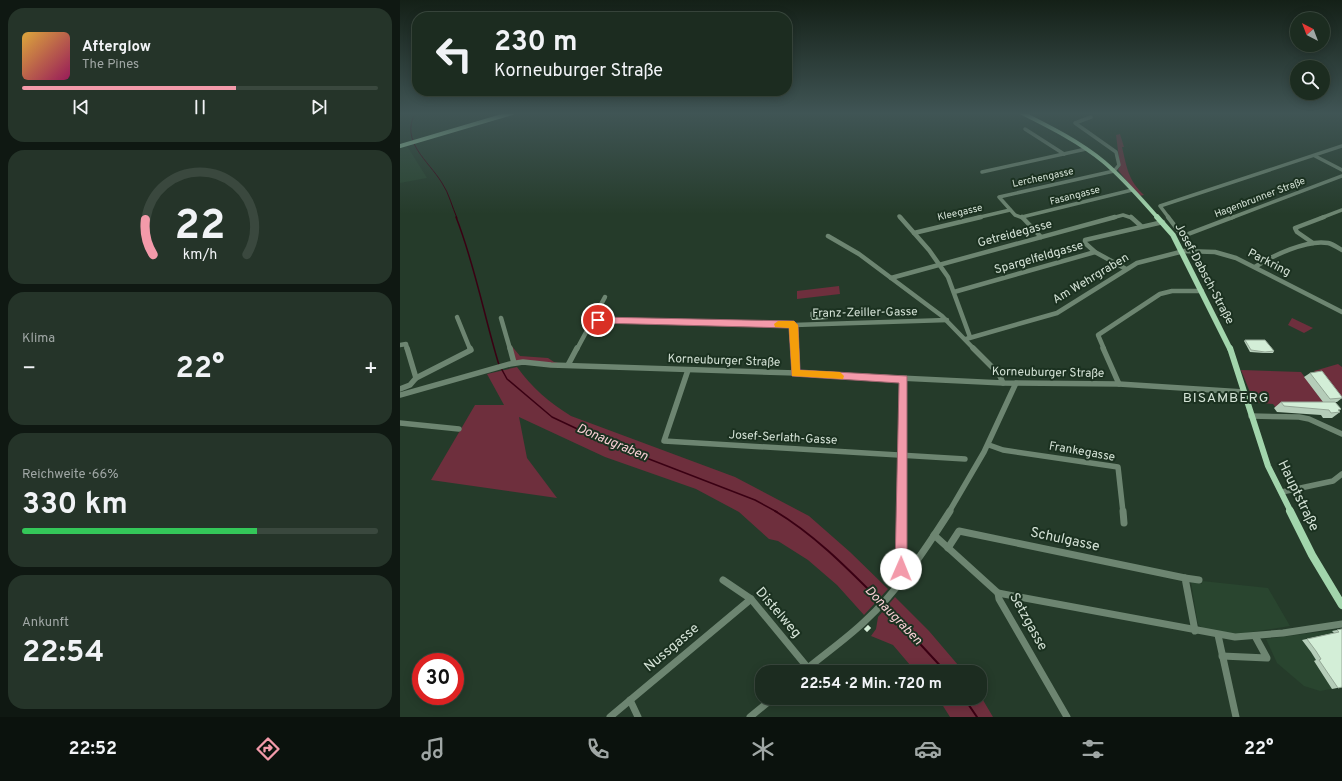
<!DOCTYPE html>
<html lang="de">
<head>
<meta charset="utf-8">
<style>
  body { margin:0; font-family:Overpass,sans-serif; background:#253429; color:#f1f3f6; height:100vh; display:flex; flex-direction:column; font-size:15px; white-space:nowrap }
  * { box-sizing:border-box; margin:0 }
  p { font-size:13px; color:#a0a7a5 }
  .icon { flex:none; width:22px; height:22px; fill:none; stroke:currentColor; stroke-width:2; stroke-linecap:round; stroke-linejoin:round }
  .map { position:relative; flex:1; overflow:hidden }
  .sheet { display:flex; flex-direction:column; gap:8px; padding:8px; background:#0f1812; width:400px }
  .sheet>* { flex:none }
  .banner { position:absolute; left:12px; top:12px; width:380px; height:84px; border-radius:16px; box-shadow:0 2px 10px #0003,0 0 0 1px #3a483e; background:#1c2c20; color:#f1f3f6; overflow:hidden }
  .needle { width:26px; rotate:318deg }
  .tools { position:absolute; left:890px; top:12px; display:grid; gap:8px }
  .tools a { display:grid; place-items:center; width:40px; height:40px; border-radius:50%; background:#1c2c20; box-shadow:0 2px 10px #0003,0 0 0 1px #3a483e; font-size:20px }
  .speed { position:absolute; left:12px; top:653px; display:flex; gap:8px; font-size:20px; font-weight:700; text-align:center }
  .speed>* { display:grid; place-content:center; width:52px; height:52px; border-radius:50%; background:#1c2c20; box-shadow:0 2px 10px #0003,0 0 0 1px #3a483e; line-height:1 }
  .speed .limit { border:6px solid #d22; background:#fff; color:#111 }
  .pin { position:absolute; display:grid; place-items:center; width:34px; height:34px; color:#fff; margin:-17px; border:2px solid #fff; border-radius:50%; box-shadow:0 1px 4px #0007 }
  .me { position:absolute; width:44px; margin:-22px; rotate:1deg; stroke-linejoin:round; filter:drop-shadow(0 0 3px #0008) }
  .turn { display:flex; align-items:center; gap:14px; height:84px; padding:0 16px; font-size:18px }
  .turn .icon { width:52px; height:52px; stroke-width:2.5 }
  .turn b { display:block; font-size:28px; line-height:34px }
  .big { font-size:30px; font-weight:700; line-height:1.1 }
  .sheet .widget { flex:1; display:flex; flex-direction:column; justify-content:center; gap:6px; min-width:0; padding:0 14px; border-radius:16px; background:#253429 }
  .sheet .dial { align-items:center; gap:0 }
  .dial svg { height:104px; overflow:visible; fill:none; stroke:#3a483e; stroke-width:7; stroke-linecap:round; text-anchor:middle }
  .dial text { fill:#f1f3f6; stroke:none }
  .song { display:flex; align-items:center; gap:12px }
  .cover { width:48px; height:48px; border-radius:6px; background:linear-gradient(135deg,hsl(40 70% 55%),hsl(330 70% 35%)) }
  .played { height:4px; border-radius:2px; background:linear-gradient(90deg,#f39aaa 60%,#3a483e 60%) }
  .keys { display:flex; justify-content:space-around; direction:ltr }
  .heat { display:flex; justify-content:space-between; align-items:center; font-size:22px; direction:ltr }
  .charge { height:6px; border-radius:3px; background:linear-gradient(90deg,#34c759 66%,#3a483e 0) }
  .trip { position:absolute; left:355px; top:665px; width:232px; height:40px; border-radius:16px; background:#1c2c20; box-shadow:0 2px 10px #0003,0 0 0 1px #3a483e; font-weight:700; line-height:40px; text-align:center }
  .dock { display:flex; height:64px; justify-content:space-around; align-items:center; background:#0b120d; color:#a0a7a5 }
  .dock .icon { width:28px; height:28px }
  .dock .active { color:#f39aaa }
  .dock b { font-size:18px; color:#f1f3f6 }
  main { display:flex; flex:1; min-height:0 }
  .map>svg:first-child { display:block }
  .built { fill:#29452f }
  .green { fill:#6e2f3d }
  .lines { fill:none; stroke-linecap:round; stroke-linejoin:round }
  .stream-far2 { stroke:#3a0013; stroke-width:1 }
  .stream-far1 { stroke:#3a0013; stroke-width:1.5 }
  .stream { stroke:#3a0013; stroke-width:2 }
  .minor-far3 { stroke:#6d8571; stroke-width:3.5 }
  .minor-far2 { stroke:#6d8571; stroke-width:4.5 }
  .minor-far1 { stroke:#6d8571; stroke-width:5.5 }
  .minor { stroke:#6d8571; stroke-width:7 }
  .major-far3 { stroke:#a2d5ac; stroke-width:4 }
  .major-far2 { stroke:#a2d5ac; stroke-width:5.5 }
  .major-far1 { stroke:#a2d5ac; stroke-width:6 }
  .major { stroke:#a2d5ac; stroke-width:8 }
  .wall { fill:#b5cdb9 }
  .building { fill:#d3eed7; stroke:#94a796 }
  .route { fill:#f39aaa; stroke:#9e646e }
  .slow { fill:#f59e0b }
  .labels { text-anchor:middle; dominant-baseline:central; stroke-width:4; stroke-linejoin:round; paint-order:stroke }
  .far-street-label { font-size:10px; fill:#d4e2d6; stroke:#1b3120 }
  .street-label { font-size:12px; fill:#d4e2d6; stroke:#1b3120 }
  .water-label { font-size:13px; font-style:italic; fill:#f9cfd5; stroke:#1b3120 }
  .quarter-label { font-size:14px; letter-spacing:1px; fill:#d4e2d6; stroke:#1b3120 }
  .near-street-label { font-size:14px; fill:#d4e2d6; stroke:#1b3120 }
</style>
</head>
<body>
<main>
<section class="sheet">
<div class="widget">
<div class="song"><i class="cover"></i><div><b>Afterglow</b><p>The Pines</p></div></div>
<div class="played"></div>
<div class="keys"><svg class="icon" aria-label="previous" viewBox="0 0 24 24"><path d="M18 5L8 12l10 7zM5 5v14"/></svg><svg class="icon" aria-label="pause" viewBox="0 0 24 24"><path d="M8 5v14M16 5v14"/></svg><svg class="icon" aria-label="next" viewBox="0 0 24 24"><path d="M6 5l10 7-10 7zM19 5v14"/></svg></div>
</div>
<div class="widget dial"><svg viewBox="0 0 100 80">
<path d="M14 69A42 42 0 1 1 86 69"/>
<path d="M14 69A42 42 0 0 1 8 42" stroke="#f39aaa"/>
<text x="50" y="56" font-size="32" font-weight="700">22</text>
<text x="50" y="72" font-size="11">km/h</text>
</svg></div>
<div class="widget"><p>Klima</p>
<div class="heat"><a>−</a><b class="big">22°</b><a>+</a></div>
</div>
<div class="widget"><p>Reichweite · 66%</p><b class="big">330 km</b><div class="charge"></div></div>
<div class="widget"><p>Ankunft</p><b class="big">22:54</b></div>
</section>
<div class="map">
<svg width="942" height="717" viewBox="0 0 942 717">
  <rect width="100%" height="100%" fill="#253b2a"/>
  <g class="built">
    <path d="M7 146 27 178 0 183V148Z"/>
    <path d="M802 581 868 588 890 626 839 634 804 630 798 624 791 582 802 584Z"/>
    <path d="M942 629V687L920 691 904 686 877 663 866 639Z"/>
  </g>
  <g class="green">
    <path d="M720 134 724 147H722C727 168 728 180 744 195L739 196 718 170 720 166 716 135Z"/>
    <path d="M439 286 440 294 397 299V291Z"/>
    <path d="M892 318 913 328 904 333 888 325Z"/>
    <path d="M110 344 120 356 148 358 154 362 168 365 114 363Z"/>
    <path d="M938 364 942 367V398L914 371Z"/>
    <path d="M117 367C132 388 149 402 171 416L335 477 409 516 450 552 488 589 464 615 437 585 408 560 378 541 369 539 339 512 296 489 205 457 119 417 127 458 157 498 31 480 75 405H104L87 374Z"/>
    <path d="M841 370 901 372 924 403 876 408 873 404 854 402Z"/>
    <path d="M495 597 529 631 564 672H516L493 645 471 636 476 629 478 617Z"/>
    <path d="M580 695 593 717H550L538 698H580Z"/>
  </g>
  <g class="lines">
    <path class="stream-far2" d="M15 113C0 142 28 160 42 183 49 193 52 207 57 218"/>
    <g class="stream-far1">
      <path d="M56 217C75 265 84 316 99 365"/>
      <path d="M101 368 107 379 152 417 205 442 355 500 377 512"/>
    </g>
    <g class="stream">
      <path d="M375 511C415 535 448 569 481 602"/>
      <path d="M484 605 546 672"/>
      <path d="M564 698 577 717"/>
    </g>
    <g class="minor-far3">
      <path d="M625 129 664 154"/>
      <path d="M915 156 942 170"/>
      <path d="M582 172 686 149"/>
      <path d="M499 216 501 218"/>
      <path d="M622 217 732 190"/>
      <path d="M576 218 610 210"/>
      <path d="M623 218 615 215 599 197 714 171 719 165 716 152 675 123 691 117"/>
      <path d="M712 218 723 215 732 218"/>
      <path d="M769 218 760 206 942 146"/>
      <path d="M831 218 942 176"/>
      <path d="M921 218 942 210"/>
    </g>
    <g class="minor-far2">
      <path d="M500 217 529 250 548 277 570 337"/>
      <path d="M622 217 641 237"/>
      <path d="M731 217 741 226"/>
      <path d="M768 217 794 251"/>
      <path d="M514 233 581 217"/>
      <path d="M428 236 459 254 542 316 574 349"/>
      <path d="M783 236 833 217"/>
      <path d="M913 243 897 232 895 228 924 217"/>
      <path d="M855 267C872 256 907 239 928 243 933 244 938 248 942 250"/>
      <path d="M726 269 695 252 685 243V240L763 222"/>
      <path d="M491 278 715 217"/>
      <path d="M554 292 695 252"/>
      <path d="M57 317 70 349"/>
      <path d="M101 318 110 349"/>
      <path d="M192 320 394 325 547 320"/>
      <path d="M394 325 395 349"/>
      <path d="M566 339 657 313 737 263 784 251 815 252 836 258 942 312"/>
      <path d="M0 345 6 344 7 349"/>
      <path d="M177 349 205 297"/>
      <path d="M704 349 698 335 760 294 772 291H802"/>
    </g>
    <g class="minor-far1">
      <path d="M110 348 114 363"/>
      <path d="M395 348 396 373"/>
      <path d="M573 348 599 374 603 383"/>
      <path d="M703 348 719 384"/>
      <path d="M168 365 177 348"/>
      <path d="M288 370 264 441 565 459"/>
      <path d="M16 378 71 350 70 348"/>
      <path d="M0 389 10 385 16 378 7 348"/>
      <path d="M0 395 110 364 123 362 151 365 396 373 603 383 719 384 844 392"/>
      <path d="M851 416 899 417 909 419 942 434"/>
      <path d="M0 423 59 429"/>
      <path d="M589 445 603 450 718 467 723 512"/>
      <path d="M882 492 933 481 942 474"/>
      <path d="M502 512 503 379"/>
      <path d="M549 512 584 452 616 383"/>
    </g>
    <g class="minor">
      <path d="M502 511 501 569 504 576"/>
      <path d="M723 511 724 523"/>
      <path d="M534 535 598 593 835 637 883 633 942 624"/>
      <path d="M548 548 559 531 785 578 795 631"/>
      <path d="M785 578 799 580"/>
      <path d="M323 580 351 599 408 668"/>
      <path d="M598 593 599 599 667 717"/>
      <path d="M818 635 836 717"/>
      <path d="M822 656 867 658 855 636"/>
      <path d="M403 672C423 655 445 640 464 622 498 591 525 550 550 511"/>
      <path d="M230 700 238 717"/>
      <path d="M210 717 351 599"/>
      <path d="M350 717 373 698"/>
    </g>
    <g class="major-far3">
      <path d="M622 113C650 127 680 142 704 162 724 179 741 199 758 218"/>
      <path d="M0 146 112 113"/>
    </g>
    <path class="major-far2" d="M757 217 773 235 830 349"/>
    <path class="major-far1" d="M830 348 868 466 891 512"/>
    <path class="major" d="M890 511 912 555 942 605"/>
  </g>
  <g class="wall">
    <path d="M427 310 428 319 412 320 411 317Z"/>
    <path d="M845 340 874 351 873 353H864L850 352 844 341Z"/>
    <path d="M910 373 942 397V398L937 402H935L941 409 939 411 940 412 932 418H923L921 415 877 412 874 408 881 402H923L904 377Z"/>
    <path d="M942 629V687L932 689 914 661 916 660 911 652 902 640 934 633 932 631Z"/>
  </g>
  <g class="building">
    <path d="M427 310V316L411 317V312Z"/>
    <path d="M845 340H865L874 351 865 352 851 350Z"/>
    <path d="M922 371 942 397V398L930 399 910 373Z"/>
    <path d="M881 402H935L941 409 938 410 940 412 931 413 929 410 884 406Z"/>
    <path d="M468 625 471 628 467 632 464 629Z"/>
    <path d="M942 629V687L938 688 919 660 921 659 916 651 907 639 939 632 937 630Z"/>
  </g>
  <linearGradient id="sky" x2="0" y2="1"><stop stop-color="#142017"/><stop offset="0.53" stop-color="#405555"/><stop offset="1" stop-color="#405555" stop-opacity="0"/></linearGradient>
  <rect width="942" height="214" fill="url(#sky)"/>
  <path class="route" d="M198 317 394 321 398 325 400 370 507 376V569L505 573 501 575 497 573 495 569 499 383 392 376 389 328 198 323 194 320Z"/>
  <path class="slow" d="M378 321H394L398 325 400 370 440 372 444 376 443 379 392 376 389 328 375 327 374 324Z"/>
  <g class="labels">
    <g class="far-street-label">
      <text transform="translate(643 178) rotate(-12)">Lerchengasse</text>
      <text transform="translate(675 196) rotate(-14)">Fasangasse</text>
      <text transform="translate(860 198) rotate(-21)">Hagenbrunner Straße</text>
      <text transform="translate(560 213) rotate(-13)">Kleegasse</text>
    </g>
    <g class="street-label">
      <text transform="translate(615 234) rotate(-15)">Getreidegasse</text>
      <text transform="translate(639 258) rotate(-16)">Spargelfeldgasse</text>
      <text transform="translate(869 263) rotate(27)">Parkring</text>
      <text transform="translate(804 274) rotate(62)">Josef-Dabsch-Straße</text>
      <text transform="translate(691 279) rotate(-31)">Am Wehrgraben</text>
      <text transform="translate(465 313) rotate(-1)">Franz-Zeiller-Gasse</text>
      <text transform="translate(324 361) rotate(2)">Korneuburger Straße</text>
      <text transform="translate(648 373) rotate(1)">Korneuburger Straße</text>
      <text transform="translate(383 438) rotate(3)">Josef-Serlath-Gasse</text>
      <text transform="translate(682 452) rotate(10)">Frankegasse</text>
    </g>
    <g class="water-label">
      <text transform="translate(212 443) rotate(23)">Donaugraben</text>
      <text transform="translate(493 616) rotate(46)">Donaugraben</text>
    </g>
    <g class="quarter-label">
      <text x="826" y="398">BISAMBERG</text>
    </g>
    <g class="near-street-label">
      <text transform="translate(898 496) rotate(64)">Hauptstraße</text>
      <text transform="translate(665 540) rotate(12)">Schulgasse</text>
      <text transform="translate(378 613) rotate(49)">Distelweg</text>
      <text transform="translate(628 622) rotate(61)">Setzgasse</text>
      <text transform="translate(272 648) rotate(-40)">Nussgasse</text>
    </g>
  </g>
</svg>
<div class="tools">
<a><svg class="needle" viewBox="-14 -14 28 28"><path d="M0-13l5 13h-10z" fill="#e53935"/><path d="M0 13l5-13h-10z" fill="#a0a7a5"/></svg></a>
<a><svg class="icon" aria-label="search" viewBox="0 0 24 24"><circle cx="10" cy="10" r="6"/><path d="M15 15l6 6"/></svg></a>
</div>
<div class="speed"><div class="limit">30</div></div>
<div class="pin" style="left:198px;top:320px;background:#d93025"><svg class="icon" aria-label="arrive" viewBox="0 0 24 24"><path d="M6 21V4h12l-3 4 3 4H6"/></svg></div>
<svg class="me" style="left:501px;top:569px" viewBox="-20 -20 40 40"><circle r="19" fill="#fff"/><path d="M0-13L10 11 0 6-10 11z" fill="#f39aaa"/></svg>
<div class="trip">22:54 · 2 Min. · 720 m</div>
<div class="banner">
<div class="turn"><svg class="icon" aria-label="left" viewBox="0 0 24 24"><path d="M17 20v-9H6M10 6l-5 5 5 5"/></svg><div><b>230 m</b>Korneuburger Straße</div></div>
</div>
</div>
</main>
<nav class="dock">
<b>22:52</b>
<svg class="icon active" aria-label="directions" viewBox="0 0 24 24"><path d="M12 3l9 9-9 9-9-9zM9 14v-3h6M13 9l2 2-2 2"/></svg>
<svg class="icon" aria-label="music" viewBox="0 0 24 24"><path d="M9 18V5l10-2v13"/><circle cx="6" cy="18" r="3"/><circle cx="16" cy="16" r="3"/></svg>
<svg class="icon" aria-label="phone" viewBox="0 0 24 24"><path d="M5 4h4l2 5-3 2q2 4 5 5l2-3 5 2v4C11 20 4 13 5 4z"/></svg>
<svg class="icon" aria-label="climate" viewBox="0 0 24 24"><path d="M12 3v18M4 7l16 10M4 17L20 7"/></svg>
<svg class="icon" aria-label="car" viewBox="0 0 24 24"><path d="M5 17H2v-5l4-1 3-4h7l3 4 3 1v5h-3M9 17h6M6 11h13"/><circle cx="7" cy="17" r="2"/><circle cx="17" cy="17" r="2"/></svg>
<svg class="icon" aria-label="filters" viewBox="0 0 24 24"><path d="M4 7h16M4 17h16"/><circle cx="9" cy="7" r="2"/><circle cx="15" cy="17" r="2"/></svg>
<b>22°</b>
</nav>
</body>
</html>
